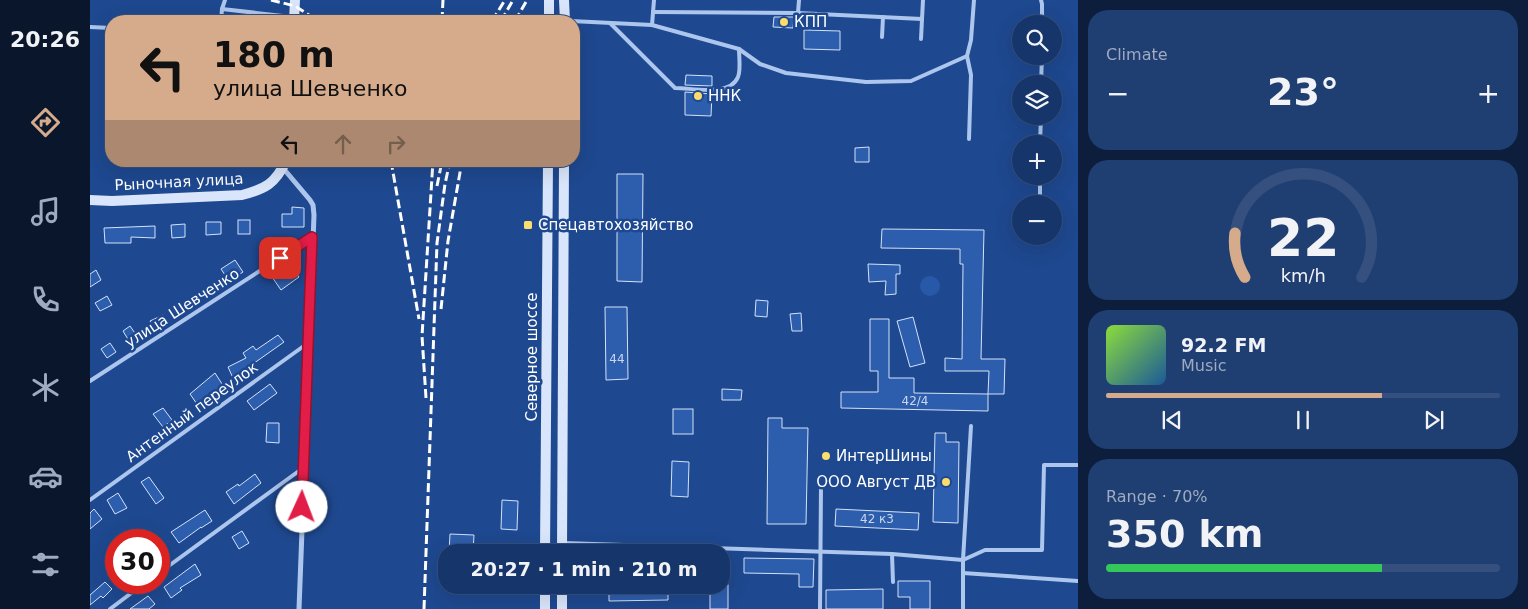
<!DOCTYPE html>
<html lang="en">
<head>
<meta charset="utf-8">
<style>
  body { margin:0; font-family:"DejaVu Sans",sans-serif; background:#1f3e71; color:#f1f3f6; height:100vh; display:flex; flex-direction:column; font-size:19px; white-space:nowrap }
  * { box-sizing:border-box; margin:0 }
  p { font-size:16px; color:#9eabc1 }
  .icon { flex:none; width:28px; height:28px; fill:none; stroke:currentColor; stroke-width:2; stroke-linecap:round; stroke-linejoin:round }
  .map { position:relative; flex:1; overflow:hidden }
  .side { display:flex; flex-direction:column; gap:10px; padding:10px; background:#0c1e3b; width:450px }
  .side>* { flex:none }
  .hud { position:absolute; left:15px; top:15px; width:475px; height:152px; border-radius:20px; box-shadow:0 5px 20px #0002,0 0 0 1px #35507e; background:#d6ab8b; color:#111; overflow:hidden }
  .controls { position:absolute; left:922px; top:15px; display:grid; gap:10px }
  .controls a { display:grid; place-items:center; width:50px; height:50px; border-radius:50%; background:#16366b; box-shadow:0 5px 20px #0002,0 0 0 1px #35507e; font-size:25px }
  .speed { position:absolute; left:15px; top:529px; display:flex; gap:10px; font-size:25px; font-weight:700; text-align:center }
  .speed>* { display:grid; place-content:center; width:65px; height:65px; border-radius:50%; background:#16366b; box-shadow:0 5px 20px #0002,0 0 0 1px #35507e; line-height:1 }
  .speed .limit { border:8px solid #d22; background:#fff; color:#111 }
  .pin { position:absolute; display:grid; place-items:center; width:42px; height:42px; color:#fff; margin:-21px; border-radius:10px; box-shadow:0 2px 8px #0006 }
  .me { position:absolute; width:55px; margin:-28px; rotate:2deg; stroke-linejoin:round; filter:drop-shadow(0 0 4px #0008) }
  .turn { display:flex; align-items:center; gap:18px; height:105px; padding:0 25px; font-size:22px }
  .turn .icon { width:65px; height:65px; stroke-width:2.5 }
  .turn b { display:block; font-size:35px; line-height:42px }
  .lanes { display:flex; align-items:center; height:48px; padding:0 25px; background:#0003; justify-content:center; gap:25px; direction:ltr }
  .lanes .off { opacity:.35 }
  .big { font-size:38px; font-weight:800; line-height:1.1 }
  .side .tile { flex:1; display:flex; flex-direction:column; justify-content:center; gap:8px; min-width:0; padding:0 18px; border-radius:20px; background:#1f3e71 }
  .side .dial { align-items:center; gap:0 }
  .dial svg { height:130px; overflow:visible; fill:none; stroke:#35507e; stroke-width:7; stroke-linecap:round; text-anchor:middle }
  .dial text { fill:#f1f3f6; stroke:none }
  .song { display:flex; align-items:center; gap:15px }
  .cover { width:60px; height:60px; border-radius:8px; background:linear-gradient(135deg,hsl(90 70% 55%),hsl(210 70% 35%)) }
  .played { height:5px; border-radius:2px; background:linear-gradient(90deg,#d6ab8b 70%,#35507e 70%) }
  .keys { display:flex; justify-content:space-around; direction:ltr }
  .heat { display:flex; justify-content:space-between; align-items:center; font-size:28px; direction:ltr }
  .charge { height:8px; border-radius:4px; background:linear-gradient(90deg,#34c759 70%,#35507e 0) }
  .trip { position:absolute; left:348px; top:544px; width:292px; height:50px; border-radius:20px; background:#16366b; box-shadow:0 5px 20px #0002,0 0 0 1px #35507e; font-weight:800; line-height:50px; text-align:center }
  main { display:flex; flex:1; min-height:0 }
  .tabs { display:flex; flex-direction:column; width:90px; justify-content:space-around; align-items:center; background:#09162b; color:#9eabc1 }
  .tabs .icon { width:35px; height:35px }
  .tabs .selected { color:#d6ab8b }
  .tabs b { font-size:22px; color:#f1f3f6 }
  .map>svg:first-child { display:block }
  .green { fill:#2759a8 }
  .building { fill:#2d5ead; stroke:#d3e2f9 }
  .lines { fill:none; stroke-linecap:round; stroke-linejoin:round }
  .lane { stroke:#adc6ed; stroke-width:4 }
  .street { stroke:#adc6ed; stroke-width:5 }
  .secondary { stroke:#d9e5fa; stroke-width:10 }
  .rail { stroke:#fff; stroke-width:3; stroke-dasharray:9 4; stroke-linecap:butt }
  .route-casing { stroke:#92132f; stroke-width:12 }
  .route { stroke:#e11d48; stroke-width:9 }
  .poi-dot { fill:#fcdc6c; stroke:#1e488f; stroke-width:2 }
  .labels { text-anchor:middle; dominant-baseline:central; stroke-width:5; stroke-linejoin:round; paint-order:stroke }
  .number-label { font-size:12px; fill:#cad7ea }
  .poi-label { font-size:15px; fill:#fff; stroke:#1e488f; text-anchor:start }
  .street-label { font-size:15px; fill:#fff; stroke:#1e488f }
</style>
</head>
<body>
<main>
<nav class="tabs">
<b>20:26</b>
<svg class="icon selected" aria-label="directions" viewBox="0 0 24 24"><path d="M12 3l9 9-9 9-9-9zM9 14v-3h6M13 9l2 2-2 2"/></svg>
<svg class="icon" aria-label="music" viewBox="0 0 24 24"><path d="M9 18V5l10-2v13"/><circle cx="6" cy="18" r="3"/><circle cx="16" cy="16" r="3"/></svg>
<svg class="icon" aria-label="phone" viewBox="0 0 24 24"><path d="M5 4h4l2 5-3 2q2 4 5 5l2-3 5 2v4C11 20 4 13 5 4z"/></svg>
<svg class="icon" aria-label="climate" viewBox="0 0 24 24"><path d="M12 3v18M4 7l16 10M4 17L20 7"/></svg>
<svg class="icon" aria-label="car" viewBox="0 0 24 24"><path d="M5 17H2v-5l4-1 3-4h7l3 4 3 1v5h-3M9 17h6M6 11h13"/><circle cx="7" cy="17" r="2"/><circle cx="17" cy="17" r="2"/></svg>
<svg class="icon" aria-label="filters" viewBox="0 0 24 24"><path d="M4 7h16M4 17h16"/><circle cx="9" cy="7" r="2"/><circle cx="15" cy="17" r="2"/></svg>
</nav>
<div class="map">
<svg width="988" height="609" viewBox="0 0 988 609">
  <rect width="100%" height="100%" fill="#1e488f"/>
  <circle class="green" cx="840" cy="286" r="10"/>
  <g class="building">
    <path d="M684 17H704L703 28 683 27Z"/>
    <path d="M714 30 750 31V50L714 49Z"/>
    <path d="M596 75 622 76V86L595 85Z"/>
    <path d="M595 92 622 94 621 116 595 115Z"/>
    <path d="M779 147V162H765V148Z"/>
    <path d="M527 174H553L552 282 527 281Z"/>
    <path d="M202 207 214 208V227H192V214H202Z"/>
    <rect x="148" y="220" width="12" height="14"/>
    <path d="M116 222H131V234L116 235Z"/>
    <path d="M95 224V237L82 238 81 225Z"/>
    <path d="M65 226V238L41 237V243H15L14 228Z"/>
    <path d="M792 229 894 230 891 359H915L914 394H898L899 371H855V358L872 359 873 264H870V249L791 248Z"/>
    <path d="M145 260 153 272 139 281 131 269Z"/>
    <path d="M778 264 810 265V274H806V294L795 295 796 281 779 282Z"/>
    <path d="M201 265 209 277 191 290 182 277Z"/>
    <path d="M6 270 11 280 0 287V274Z"/>
    <path d="M17 296 22 305 10 311 5 303Z"/>
    <path d="M666 300 678 301 677 317 665 316Z"/>
    <path d="M515 307H537L538 379 516 380Z"/>
    <path d="M711 313 712 331H702L700 314Z"/>
    <path d="M73 315 76 323 64 329 60 321Z"/>
    <path d="M823 317 835 363 820 367 807 321Z"/>
    <path d="M780 319H799V378H824V393L898 394V411L751 408V392H788V371H780Z"/>
    <path d="M40 326 47 336 39 341 33 331Z"/>
    <path d="M188 335 194 342 153 371 154 372 143 378 138 367 156 358 153 353 163 346 166 350Z"/>
    <path d="M20 343 26 352 17 358 11 349Z"/>
    <path d="M125 373 134 387 117 398 118 400 109 407 100 394Z"/>
    <path d="M180 384 187 393 164 410 157 401Z"/>
    <path d="M632 389 652 390 651 400H632Z"/>
    <path d="M73 408 82 420 73 427 63 414Z"/>
    <rect x="583" y="409" width="20" height="25"/>
    <path d="M678 418H692V428H718L716 524H677Z"/>
    <path d="M177 423H189V443L176 442Z"/>
    <path d="M845 433H856V442H869L868 523 843 522Z"/>
    <path d="M582 461 599 462 598 497 581 496Z"/>
    <path d="M165 474 171 483 144 504 136 492 148 484 149 486Z"/>
    <path d="M59 477 74 498 66 504 51 482Z"/>
    <path d="M28 493 37 508 25 514 17 500Z"/>
    <path d="M412 500 428 501 427 530 411 529Z"/>
    <path d="M4 509 12 519 0 529V513Z"/>
    <path d="M746 509 829 513 828 530 745 526Z"/>
    <path d="M115 510 122 521 111 528V527L89 543 81 532Z"/>
    <path d="M152 531 159 543 149 549 142 537Z"/>
    <path d="M360 534 384 535 383 552H359Z"/>
    <path d="M654 558 724 559 723 587H709V574L654 573Z"/>
    <path d="M105 564 111 575 90 588 92 590 81 598 74 587Z"/>
    <path d="M808 581H840V609H820V597H808Z"/>
    <path d="M15 582 22 589 13 598 11 596 0 605V595Z"/>
    <path d="M519 585H578V600L519 601Z"/>
    <rect x="620" y="585" width="18" height="24"/>
    <path d="M793 589V609H736V590Z"/>
    <path d="M58 596 65 604 59 609H40Z"/>
  </g>
  <g class="lines">
    <g class="lane">
      <path d="M951 0 952 4V24"/>
      <path d="M132 9 135 0"/>
      <path d="M563 12 708 13 709 0"/>
      <path d="M708 13 832 19 833 0"/>
      <path d="M461 20 562 25 649 49 670 64 696 73 776 82 821 81 877 56"/>
      <path d="M131 21 132 9 202 17"/>
      <path d="M520 23 585 88C603 88 640 97 648 77 651 70 649 57 649 49"/>
      <path d="M562 25 564 0"/>
      <path d="M0 27 21 28"/>
      <path d="M792 37 793 17"/>
      <path d="M831 39 832 19"/>
      <path d="M951 84 952 56"/>
      <path d="M879 139 881 75 877 56 881 40 884 0"/>
      <path d="M950 144 951 116"/>
      <path d="M950 204V176"/>
      <path d="M0 381 222 237"/>
      <path d="M0 500 218 343"/>
      <path d="M474 543 802 554 873 560 881 426"/>
      <path d="M802 554 803 582"/>
      <path d="M69 573 213 468"/>
      <path d="M873 573 988 581"/>
      <path d="M20 609 56 582"/>
      <path d="M730 609 731 486"/>
      <path d="M873 609V560L895 550H952L954 465H987"/>
    </g>
    <path class="street" d="M193 168 220 200 223 205 224 215 209 609"/>
    <g class="secondary">
      <path d="M474 0 475 21"/>
      <path d="M204 21 205 0"/>
      <path d="M459 21V0"/>
      <path d="M0 200 22 201 152 195C175 189 185 184 196 161"/>
      <path d="M455 552 458 161"/>
      <path d="M472 552 474 161"/>
      <path d="M472 585V609"/>
      <path d="M455 609V585"/>
    </g>
    <g class="rail">
      <path d="M181 0 205 6 228 21"/>
      <path d="M352 21 353 0"/>
      <path d="M402 21 415 0"/>
      <path d="M411 21 423 0"/>
      <path d="M425 21 437 0"/>
      <path d="M301 161 329 319"/>
      <path d="M347 186 352 161"/>
      <path d="M351 309 358 241 372 161"/>
      <path d="M336 398 332 336 343 161"/>
      <path d="M334 609 347 243 355 184 360 161"/>
    </g>
  </g>
  <g class="lines">
    <defs>
      <path id="route" d="M190 258 222 237 212 507"/>
    </defs>
    <use href="#route" class="route-casing"/>
    <use href="#route" class="route"/>
  </g>
  <g class="poi-dot">
    <circle cx="694" cy="22" r="5"/>
    <circle cx="608" cy="96" r="5"/>
    <rect x="433" y="220" width="10" height="10" rx="2.5"/>
    <circle cx="736" cy="456" r="5"/>
    <circle cx="856" cy="482" r="5"/>
  </g>
  <g class="labels">
    <g class="number-label">
      <text x="527" y="359">44</text>
      <text x="825" y="401">42/4</text>
      <text x="787" y="519">42 к3</text>
    </g>
    <g class="poi-label">
      <text x="704" y="22">КПП</text>
      <text x="618" y="96">ННК</text>
      <text x="448" y="225">Спецавтохозяйство</text>
      <text x="746" y="456">ИнтерШины</text>
      <text x="846" y="482" text-anchor="end">ООО Август ДВ</text>
    </g>
    <g class="street-label">
      <text transform="translate(89 182) rotate(-3)">Рыночная улица</text>
      <text transform="translate(92 308) rotate(-33)">улица Шевченко</text>
      <text transform="translate(442 357) rotate(-90)">Северное шоссе</text>
      <text transform="translate(102 412) rotate(-36)">Антенный переулок</text>
    </g>
  </g>
</svg>
<div class="controls">
<a><svg class="icon" aria-label="search" viewBox="0 0 24 24"><circle cx="10" cy="10" r="6"/><path d="M15 15l6 6"/></svg></a>
<a><svg class="icon" aria-label="layers" viewBox="0 0 24 24"><path d="M12 4l9 5-9 5-9-5zM3 14l9 5 9-5"/></svg></a>
<a>+</a>
<a>−</a>
</div>
<div class="speed"><div class="limit">30</div></div>
<div class="pin" style="left:190px;top:258px;background:#d93025"><svg class="icon" aria-label="arrive" viewBox="0 0 24 24"><path d="M6 21V4h12l-3 4 3 4H6"/></svg></div>
<svg class="me" style="left:212px;top:507px" viewBox="-20 -20 40 40"><circle r="19" fill="#fff"/><path d="M0-13L10 11 0 6-10 11z" fill="#e11d48"/></svg>
<div class="trip">20:27 · 1 min · 210 m</div>
<div class="hud">
<div class="turn"><svg class="icon" aria-label="left" viewBox="0 0 24 24"><path d="M17 20v-9H6M10 6l-5 5 5 5"/></svg><div><b>180 m</b>улица Шевченко</div></div>
<div class="lanes"><svg class="icon" aria-label="left" viewBox="0 0 24 24"><path d="M17 20v-9H6M10 6l-5 5 5 5"/></svg><svg class="icon off" aria-label="ahead" viewBox="0 0 24 24"><path d="M12 20V5M6 11l6-6 6 6"/></svg><svg class="icon off" aria-label="right" viewBox="0 0 24 24"><path d="M7 20v-9h11M14 6l5 5-5 5"/></svg></div>
</div>
</div>
<section class="side">
<div class="tile"><p>Climate</p>
<div class="heat"><a>−</a><b class="big">23°</b><a>+</a></div>
</div>
<div class="tile dial"><svg viewBox="0 0 100 80">
<path d="M14 69A42 42 0 1 1 86 69"/>
<path d="M14 69A42 42 0 0 1 8 42" stroke="#d6ab8b"/>
<text x="50" y="56" font-size="32" font-weight="700">22</text>
<text x="50" y="72" font-size="11">km/h</text>
</svg></div>
<div class="tile">
<div class="song"><i class="cover"></i><div><b>92.2 FM</b><p>Music</p></div></div>
<div class="played"></div>
<div class="keys"><svg class="icon" aria-label="previous" viewBox="0 0 24 24"><path d="M18 5L8 12l10 7zM5 5v14"/></svg><svg class="icon" aria-label="pause" viewBox="0 0 24 24"><path d="M8 5v14M16 5v14"/></svg><svg class="icon" aria-label="next" viewBox="0 0 24 24"><path d="M6 5l10 7-10 7zM19 5v14"/></svg></div>
</div>
<div class="tile"><p>Range · 70%</p><b class="big">350 km</b><div class="charge"></div></div>
</section>
</main>
</body>
</html>
